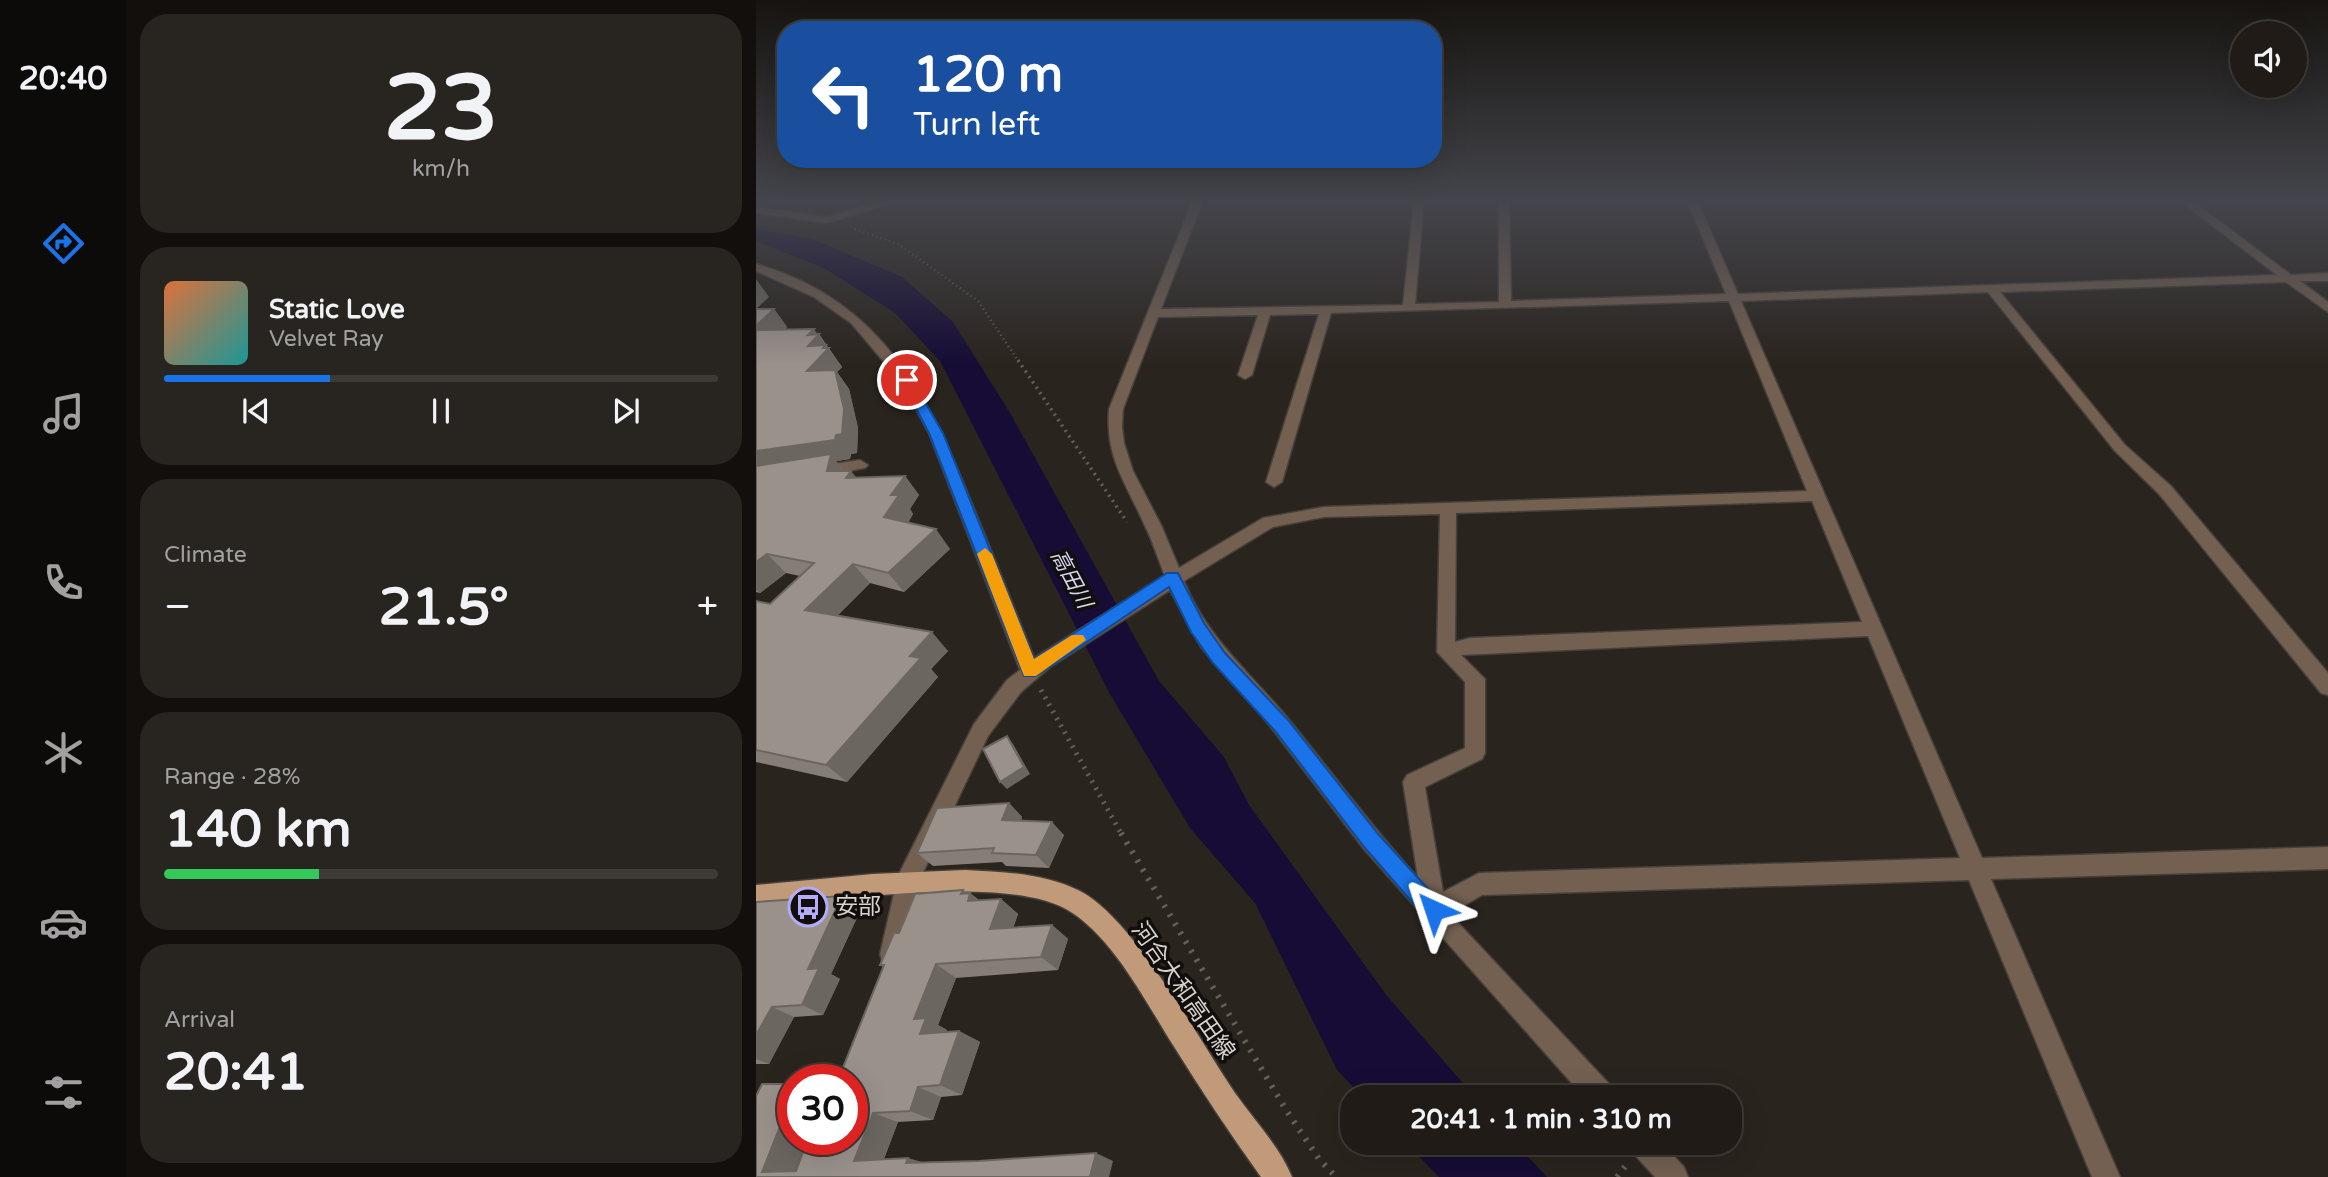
<!DOCTYPE html>
<html lang="en">
<head>
<meta charset="utf-8">
<style>
  body { margin:0; font-family:"Varela Round","Noto Sans JP",sans-serif; background:#28241f; color:#f1f3f6; height:100vh; display:flex; flex-direction:column; font-size:26px; white-space:nowrap }
  * { box-sizing:border-box; margin:0 }
  p { font-size:23px; color:#a2a1a1 }
  .icon { flex:none; width:38px; height:38px; fill:none; stroke:currentColor; stroke-width:2; stroke-linecap:round; stroke-linejoin:round }
  .map { position:relative; flex:1; overflow:hidden }
  .drawer { display:flex; flex-direction:column; gap:14px; padding:14px; background:#120f0c; width:630px }
  .drawer>* { flex:none }
  .hud { position:absolute; left:21px; top:21px; width:665px; height:147px; border-radius:28px; box-shadow:0 7px 28px #0002,0 0 0 2px #3d3935; background:#1a4fa0; color:#fff; overflow:hidden }
  .buttons { position:absolute; left:1474px; top:21px; display:grid; gap:14px }
  .buttons a { display:grid; place-items:center; width:77px; height:77px; border-radius:50%; background:#201b16; box-shadow:0 7px 28px #0002,0 0 0 2px #3d3935; font-size:35px }
  .speed { position:absolute; left:21px; top:1064px; display:flex; gap:14px; font-size:35px; font-weight:700; text-align:center }
  .speed>* { display:grid; place-content:center; width:91px; height:91px; border-radius:50%; background:#201b16; box-shadow:0 7px 28px #0002,0 0 0 2px #3d3935; line-height:1 }
  .speed .limit { border:10px solid #d22; background:#fff; color:#111 }
  .pin { position:absolute; display:grid; place-items:center; width:60px; height:60px; color:#fff; margin:-30px; border:4px solid #fff; border-radius:50%; box-shadow:0 2px 7px #0007 }
  .me { position:absolute; width:77px; margin:-38px; rotate:318deg; stroke-linejoin:round; filter:drop-shadow(0 0 5px #0008) }
  .turn { display:flex; align-items:center; gap:24px; height:147px; padding:0 21px; font-size:32px }
  .turn .icon { width:91px; height:91px; stroke-width:2.5 }
  .turn b { display:block; font-size:49px; line-height:60px }
  .big { font-size:52px; font-weight:800; line-height:1.1 }
  .drawer .widget { flex:1; display:flex; flex-direction:column; justify-content:center; gap:10px; min-width:0; padding:0 24px; border-radius:28px; background:#28241f }
  .drawer .dial { align-items:center; gap:0 }
  .dial b { font-size:91px; line-height:1 }
  .song { display:flex; align-items:center; gap:21px }
  .cover { width:84px; height:84px; border-radius:10px; background:linear-gradient(135deg,hsl(20 70% 55%),hsl(180 70% 35%)) }
  .played { height:7px; border-radius:4px; background:linear-gradient(90deg,#1a73e8 30%,#3d3935 30%) }
  .keys { display:flex; justify-content:space-around; direction:ltr }
  .heat { display:flex; justify-content:space-between; align-items:center; font-size:38px; direction:ltr }
  .charge { height:10px; border-radius:5px; background:linear-gradient(90deg,#34c759 28%,#3d3935 0) }
  .trip { position:absolute; left:584px; top:1085px; width:402px; height:70px; border-radius:28px; background:#201b16; box-shadow:0 7px 28px #0002,0 0 0 2px #3d3935; font-weight:800; line-height:70px; text-align:center }
  main { display:flex; flex:1; min-height:0 }
  .tab-bar { display:flex; flex-direction:column; width:126px; justify-content:space-around; align-items:center; background:#0d0b09; color:#a2a1a1 }
  .tab-bar .icon { width:49px; height:49px }
  .tab-bar .current { color:#1a73e8 }
  .tab-bar b { font-size:32px; color:#f1f3f6 }
  .map>svg:first-child { display:block }
  .water { fill:#160c35 }
  .lines { fill:none; stroke-linecap:round; stroke-linejoin:round }
  .minor-casing { stroke:#46403a; stroke-width:3 }
  .major-casing { stroke:#46403a; stroke-width:3 }
  .path-far3 { stroke:#645f59; stroke-width:2.5; stroke-dasharray:1 3.5; stroke-linecap:butt }
  .path-far2 { stroke:#645f59; stroke-width:3.5; stroke-dasharray:2 4.5; stroke-linecap:butt }
  .path-far1 { stroke:#645f59; stroke-width:5; stroke-dasharray:2 6; stroke-linecap:butt }
  .path { stroke:#645f59; stroke-width:6; stroke-dasharray:2.5 8; stroke-linecap:butt }
  .minor { fill:#736051; fill-rule:evenodd }
  .major { fill:#c19a7a; fill-rule:evenodd }
  .wall { fill:#847d78 }
  .shaded-wall { fill:#6c6661 }
  .building { fill:#9a918b; stroke:#6c6661; stroke-width:2 }
  .route { fill:#1a73e8; stroke:#114b97; stroke-width:2 }
  .slow { fill:#f59e0b }
  .labels { text-anchor:middle; dominant-baseline:central; stroke-width:7; stroke-linejoin:round; paint-order:stroke }
  .water-label { font-size:21px; font-style:italic; fill:#d7d5f4; stroke:#110e0b }
  .near-poi-label { font-size:23px; fill:#d7d3cf; stroke:#110e0b; text-anchor:start }
  .near-street-label { font-size:23px; fill:#d7d3cf; stroke:#110e0b }
</style>
</head>
<body>
<main>
<nav class="tab-bar">
<b>20:40</b>
<svg class="icon current" aria-label="directions" viewBox="0 0 24 24"><path d="M12 3l9 9-9 9-9-9zM9 14v-3h6M13 9l2 2-2 2"/></svg>
<svg class="icon" aria-label="music" viewBox="0 0 24 24"><path d="M9 18V5l10-2v13"/><circle cx="6" cy="18" r="3"/><circle cx="16" cy="16" r="3"/></svg>
<svg class="icon" aria-label="phone" viewBox="0 0 24 24"><path d="M5 4h4l2 5-3 2q2 4 5 5l2-3 5 2v4C11 20 4 13 5 4z"/></svg>
<svg class="icon" aria-label="climate" viewBox="0 0 24 24"><path d="M12 3v18M4 7l16 10M4 17L20 7"/></svg>
<svg class="icon" aria-label="car" viewBox="0 0 24 24"><path d="M5 17H2v-5l4-1 3-4h7l3 4 3 1v5h-3M9 17h6M6 11h13"/><circle cx="7" cy="17" r="2"/><circle cx="17" cy="17" r="2"/></svg>
<svg class="icon" aria-label="filters" viewBox="0 0 24 24"><path d="M4 7h16M4 17h16"/><circle cx="9" cy="7" r="2"/><circle cx="15" cy="17" r="2"/></svg>
</nav>
<section class="drawer">
<div class="widget dial"><b>23</b><p>km/h</p></div>
<div class="widget">
<div class="song"><i class="cover"></i><div><b>Static Love</b><p>Velvet Ray</p></div></div>
<div class="played"></div>
<div class="keys"><svg class="icon" aria-label="previous" viewBox="0 0 24 24"><path d="M18 5L8 12l10 7zM5 5v14"/></svg><svg class="icon" aria-label="pause" viewBox="0 0 24 24"><path d="M8 5v14M16 5v14"/></svg><svg class="icon" aria-label="next" viewBox="0 0 24 24"><path d="M6 5l10 7-10 7zM19 5v14"/></svg></div>
</div>
<div class="widget"><p>Climate</p>
<div class="heat"><a>−</a><b class="big">21.5°</b><a>+</a></div>
</div>
<div class="widget"><p>Range · 28%</p><b class="big">140 km</b><div class="charge"></div></div>
<div class="widget"><p>Arrival</p><b class="big">20:41</b></div>
</section>
<div class="map">
<svg width="1572" height="1177" viewBox="0 0 1572 1177">
  <rect width="100%" height="100%" fill="#2a241e"/>
  <g class="water">
    <path d="M0 228 59 240 146 277 197 322 254 413 403 681 468 757 493 805 631 996 719 1097H607L581 1070 499 903 434 828 354 694 184 361 139 313 68 268 0 241Z"/>
    <path d="M650 1143H759L791 1177H683Z"/>
  </g>
  <g class="lines">
    <defs>
      <g id="minor">
        <path d="M130 200H147L70 223 0 213V207L70 217Z"/>
        <path d="M437 200H447L405 309 647 305 658 200H668L659 304 743 302V200H753L755 301 970 294 931 200H941L982 294 1521 275 1423 200H1435L1535 275 1572 273V281H1544L1572 302V312L1530 282 1244 292 1369 445 1415 486 1572 673V695L1565 693 1403 494 1359 451 1232 292 985 301 1226 858 1572 847V869L1235 879 1364 1177H1336L1213 880 726 895 694 914 856 1087 859 1097H828L608 849 511 722 445 647 414 590 294 667 265 692 232 736 161 885 145 963 136 966 127 963 124 954 142 876 218 724 251 680 264 670 173 433 145 382 95 323 58 297 0 271V264C129 301 174 400 220 514 240 562 259 610 278 658L409 576C402 559 397 542 389 526 370 483 349 458 353 409ZM973 301 1051 491 568 507 507 518 423 568 406 527 377 471 368 443 366 427 367 409 402 317 502 315 482 375 489 379 496 375 514 315 563 314 510 482 518 487 526 482 575 313ZM1056 501 1106 622 714 638 699 642 700 513ZM684 514 681 652 709 682V748L651 775 647 782 662 878C615 826 574 770 530 716 492 671 450 636 428 581L517 527 568 517ZM1112 636 1204 858 723 873 687 892 669 787 726 759 729 753V679L705 655Z"/>
        <path d="M104 460 112 465 109 468 63 476 55 471 63 466Z"/>
        <path d="M873 1143H906L928 1167 932 1177H899L877 1153Z"/>
      </g>
      <path id="major" d="M209 870C248 872 288 873 324 891 378 919 443 1040 479 1093 498 1120 524 1147 536 1177H505C474 1134 445 1090 417 1045 389 1001 356 935 310 909 248 874 73 901 0 907V885L117 874Z"/>
    </defs>
    <use href="#minor" class="minor-casing"/>
    <use href="#major" class="major-casing"/>
    <path class="path-far3" d="M99 229 142 244 222 301 263 362"/>
    <path class="path-far2" d="M262 360 371 522"/>
    <path class="path-far1" d="M285 690 366 835"/>
    <g class="path">
      <path d="M365 833 530 1110 563 1159 580 1177"/>
      <path d="M861 1177 871 1164"/>
    </g>
    <use href="#minor" class="minor"/>
    <use href="#major" class="major"/>
  </g>
  <g class="wall">
    <path d="M0 309H18L31 327 29 330 63 334 86 367 81 372 93 389 102 428 101 453 95 454 94 459 80 461 88 471 101 478 149 476 163 495 154 509 157 514 152 523 194 549 148 592 114 583 81 616 192 651 175 669 182 677 91 782 0 762V601L14 604 44 576 30 573 4 593 0 592Z"/>
    <path d="M253 803 266 817 265 821 308 835 293 868 250 866 246 862 177 866 161 853Z"/>
    <path d="M207 890 211 893H214L223 900 245 899 262 914 257 928 296 925 312 939 302 970 200 978 182 1025 191 1030V1032L203 1031 224 1042 206 1095 185 1097 177 1120 142 1122 128 1159 168 1163 357 1161 0 1177 37 1084V1139L39 1171 96 1139 127 967 124 965 143 933Z"/>
    <path d="M86 896 105 909 75 974 84 979 67 1015 38 1017 13 1064H0V903Z"/>
  </g>
  <g class="shaded-wall">
    <path d="M0 279 13 297 0 309Z"/>
    <path d="M18 309 31 327 10 349 0 337V326Z"/>
    <path d="M58 329 86 367 81 372 93 389 102 428 101 453 95 454 94 459 80 461 90 474 0 473V451L51 371 52 335Z"/>
    <path d="M95 471 111 490 90 478Z"/>
    <path d="M149 476 163 495 154 509 157 514 143 537 128 517 135 495Z"/>
    <path d="M180 529 194 549 148 592 132 573Z"/>
    <path d="M11 554 30 573 4 593 0 590V562Z"/>
    <path d="M97 564 114 583 68 629 49 610Z"/>
    <path d="M176 632 192 651 175 669 182 677 91 782 70 765 154 656Z"/>
    <path d="M251 736 257 744 274 774 251 789 244 782Z"/>
    <path d="M253 803 266 817 260 834 246 820Z"/>
    <path d="M296 822 308 835 293 868 280 855Z"/>
    <path d="M207 890 214 895V893L232 908 212 901 205 894Z"/>
    <path d="M86 896 105 909 75 974 84 979 67 1015 46 1005 52 969Z"/>
    <path d="M245 899 262 914 252 943 234 929Z"/>
    <path d="M296 925 312 939 302 970 285 957Z"/>
    <path d="M180 964 200 978 182 1025 191 1030 186 1045 164 1034 158 1019Z"/>
    <path d="M16 1007 38 1017 13 1064 0 1059V1035Z"/>
    <path d="M203 1031 224 1042 206 1095 184 1085Z"/>
    <path d="M162 1087 185 1097 177 1120 154 1111Z"/>
    <path d="M117 1113 142 1122 124 1168 98 1161Z"/>
    <path d="M23 1129 37 1134V1139H51L37 1177 6 1172Z"/>
    <path d="M340 1153 357 1161 353 1177H334Z"/>
    <path d="M152 1158 176 1165 150 1163Z"/>
  </g>
  <g class="building">
    <path d="M0 309H18L0 326Z"/>
    <path d="M58 329 52 335 63 334 52 346 70 345 67 348H73L51 371 79 370 88 409 86 434 80 435 79 440 0 451V330Z"/>
    <path d="M75 454 71 471H95L90 478 149 476 135 495H143L128 517 180 529 132 573 97 564 49 610 176 632 154 656 165 658 70 765 0 750V601L14 604 58 563 11 554 0 562V466Z"/>
    <path d="M251 736 268 767 244 782 227 749Z"/>
    <path d="M253 803 246 820 296 822 280 855 236 853 238 848 161 853 181 808Z"/>
    <path d="M207 890 205 894 214 893 212 901 245 899 234 929 296 925 285 957 180 964 158 1019 170 1018 164 1034 203 1031 184 1085 162 1087 154 1111 117 1113 98 1161 152 1158 150 1163 223 1161 340 1153 334 1177H0V1096L6 1084H37V1129H23L6 1172 40 1171 52 1139H96V1080H82L128 965H124L138 933H143L159 894Z"/>
    <path d="M86 896 52 969 63 968 46 1005 16 1007 0 1035V902Z"/>
  </g>
  <linearGradient id="sky" x2="0" y2="1"><stop stop-color="#171410"/><stop offset="0.55" stop-color="#44454c"/><stop offset="1" stop-color="#44454c" stop-opacity="0"/></linearGradient>
  <rect width="1572" height="365" fill="url(#sky)"/>
  <path class="route" d="M147 378H155L187 433 278 659 411 573H422L448 623 469 653 532 720 623 835 685 903 688 910 685 918 678 921 670 918 609 848 519 731 457 663 435 632 413 587 280 676H268L173 433 145 380Z"/>
  <path class="slow" d="M229 548 236 554 278 659 316 635H327L330 640 280 676H268L266 671 221 554Z"/>
  <defs>
    <symbol id="bus-ring" viewBox="-11 -11 22 22"><circle r="9.5" fill="#110e0b" stroke="#b4acf9" stroke-width="1.5"/><path d="M-5-6H5V4H4V6H2V4H-2V6H-4V4H-5ZM-3.5-4V0h7V-4ZM-3.5 1.2v1.5H-2V1.2ZM2 1.2v1.5H3.5V1.2Z" fill="#b4acf9"/></symbol>
  </defs>
  <g fill-rule="evenodd">
    <use href="#bus-ring" x="30" y="885" width="44" height="44"/>
  </g>
  <g class="labels">
    <g class="water-label">
      <text transform="translate(315 579) rotate(62)">高田川</text>
    </g>
    <g class="near-poi-label">
      <text x="79" y="907">安部</text>
    </g>
    <g class="near-street-label">
      <text transform="translate(427 991) rotate(55)">河合大和高田線</text>
    </g>
  </g>
</svg>
<div class="buttons">
<a><svg class="icon" aria-label="sound" viewBox="0 0 24 24"><path d="M4 9h4l5-4v14l-5-4H4zM17 9q2 3 0 6"/></svg></a>
</div>
<div class="speed"><div class="limit">30</div></div>
<div class="pin" style="left:151px;top:380px;background:#d93025"><svg class="icon" aria-label="arrive" viewBox="0 0 24 24"><path d="M6 21V4h12l-3 4 3 4H6"/></svg></div>
<svg class="me" style="left:678px;top:910px" viewBox="-20 -20 40 40"><path d="M0-17L14 15 0 8-14 15z" fill="#1a73e8" stroke="#fff" stroke-width="4"/></svg>
<div class="trip">20:41 · 1 min · 310 m</div>
<div class="hud">
<div class="turn"><svg class="icon" aria-label="left" viewBox="0 0 24 24"><path d="M17 20v-9H6M10 6l-5 5 5 5"/></svg><div><b>120 m</b>Turn left</div></div>
</div>
</div>
</main>
</body>
</html>
